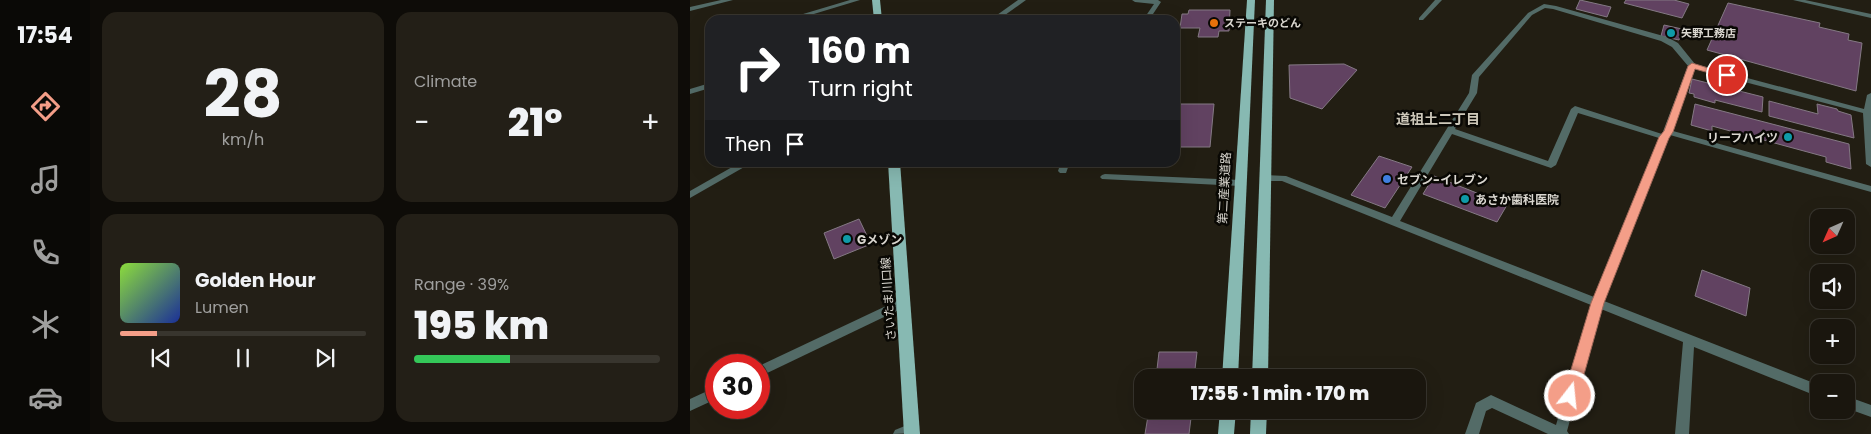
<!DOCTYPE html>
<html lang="en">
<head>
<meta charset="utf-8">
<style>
  body { margin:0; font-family:Poppins,"Noto Sans JP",sans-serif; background:#231f17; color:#f1f3f6; height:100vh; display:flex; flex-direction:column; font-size:19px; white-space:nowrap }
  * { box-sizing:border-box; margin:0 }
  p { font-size:16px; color:#9f9f9e }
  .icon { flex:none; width:28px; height:28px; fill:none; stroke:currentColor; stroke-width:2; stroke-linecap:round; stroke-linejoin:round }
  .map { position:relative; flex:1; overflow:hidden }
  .drawer { display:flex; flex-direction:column; gap:12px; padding:12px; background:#0e0c08; width:600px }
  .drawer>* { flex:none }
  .hud { position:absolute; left:15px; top:15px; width:475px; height:152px; border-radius:15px; box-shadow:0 5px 20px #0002,0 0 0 1px #38352e; background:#202124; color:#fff; overflow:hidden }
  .needle { width:32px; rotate:225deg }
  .buttons { position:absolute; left:1120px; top:209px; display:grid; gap:10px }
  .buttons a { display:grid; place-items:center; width:45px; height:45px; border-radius:10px; background:#1a160e; box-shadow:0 5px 20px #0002,0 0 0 1px #38352e; font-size:25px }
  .speed { position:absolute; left:15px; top:354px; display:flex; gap:10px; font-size:25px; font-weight:700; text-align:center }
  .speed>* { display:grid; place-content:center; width:65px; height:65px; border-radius:50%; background:#1a160e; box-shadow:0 5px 20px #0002,0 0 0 1px #38352e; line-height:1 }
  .speed .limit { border:8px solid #d22; background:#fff; color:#111 }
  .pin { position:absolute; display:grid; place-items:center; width:42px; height:42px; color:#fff; margin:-21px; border:2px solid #fff; border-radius:50%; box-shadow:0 1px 5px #0007 }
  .me { position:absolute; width:55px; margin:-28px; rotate:16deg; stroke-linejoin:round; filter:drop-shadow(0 0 4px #0008) }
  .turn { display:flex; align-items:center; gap:18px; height:105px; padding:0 20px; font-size:22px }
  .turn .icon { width:65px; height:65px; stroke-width:2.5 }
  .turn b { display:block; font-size:35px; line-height:42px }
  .then { display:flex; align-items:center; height:48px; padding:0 20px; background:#0003; gap:10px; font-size:19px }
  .big { font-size:38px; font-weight:800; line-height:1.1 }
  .drawer .tile { flex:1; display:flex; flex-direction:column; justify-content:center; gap:8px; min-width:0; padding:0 18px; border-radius:15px; background:#231f17 }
  .drawer .dial { align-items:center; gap:0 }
  .dial b { font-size:65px; line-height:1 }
  .song { display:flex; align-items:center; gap:15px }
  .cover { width:60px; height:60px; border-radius:8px; background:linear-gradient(135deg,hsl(90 70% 55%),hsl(230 70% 35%)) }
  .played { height:5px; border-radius:2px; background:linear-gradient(90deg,#f49e88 15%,#38352e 15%) }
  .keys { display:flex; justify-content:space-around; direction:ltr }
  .heat { display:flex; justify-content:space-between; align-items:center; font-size:28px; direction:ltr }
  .charge { height:8px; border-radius:4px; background:linear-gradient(90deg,#34c759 39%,#38352e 0) }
  .drawer .tiles { flex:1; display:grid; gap:12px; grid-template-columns:repeat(2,1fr) }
  .trip { position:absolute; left:444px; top:369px; width:292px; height:50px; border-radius:15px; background:#1a160e; box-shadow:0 5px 20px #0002,0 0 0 1px #38352e; font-weight:800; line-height:50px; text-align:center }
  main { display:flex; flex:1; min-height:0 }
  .tabs { display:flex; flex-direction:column; width:90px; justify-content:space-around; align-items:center; background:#0a0906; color:#9f9f9e }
  .tabs .icon { width:35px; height:35px }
  .tabs .active { color:#f49e88 }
  .tabs b { font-size:22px; color:#f1f3f6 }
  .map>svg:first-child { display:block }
  .building { fill:#614261; stroke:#847984 }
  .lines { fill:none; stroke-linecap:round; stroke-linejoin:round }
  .minor { fill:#536b67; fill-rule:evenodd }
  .tertiary { fill:#536b67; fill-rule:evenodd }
  .primary { fill:#87b9b2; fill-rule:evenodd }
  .route { fill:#f49e88; stroke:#9f6758 }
  .food-dot { fill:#e8710a; stroke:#090804; stroke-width:2 }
  .culture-dot { fill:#0f9aa8; stroke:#090804; stroke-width:2 }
  .shop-dot { fill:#3f7fe0; stroke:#090804; stroke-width:2 }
  .labels { text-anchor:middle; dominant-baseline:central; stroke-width:5; stroke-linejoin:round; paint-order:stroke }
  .far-poi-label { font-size:11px; font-weight:bold; fill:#dad7d0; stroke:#090804; text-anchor:start }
  .poi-label { font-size:12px; font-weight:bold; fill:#dad7d0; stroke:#090804; text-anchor:start }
  .street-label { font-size:12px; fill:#dad7d0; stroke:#090804 }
  .neighbourhood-label { font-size:14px; font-weight:bold; fill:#cdc8ba; stroke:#090804 }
</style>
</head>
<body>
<main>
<nav class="tabs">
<b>17:54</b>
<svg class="icon active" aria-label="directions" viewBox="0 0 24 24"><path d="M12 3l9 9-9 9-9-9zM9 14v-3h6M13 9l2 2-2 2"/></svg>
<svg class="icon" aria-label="music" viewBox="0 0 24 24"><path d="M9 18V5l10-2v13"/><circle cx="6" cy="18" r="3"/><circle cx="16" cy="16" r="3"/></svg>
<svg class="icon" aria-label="phone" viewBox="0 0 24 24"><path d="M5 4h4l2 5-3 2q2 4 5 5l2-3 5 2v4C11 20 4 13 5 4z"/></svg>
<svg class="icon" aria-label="climate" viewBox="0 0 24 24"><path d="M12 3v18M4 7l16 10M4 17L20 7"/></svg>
<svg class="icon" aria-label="car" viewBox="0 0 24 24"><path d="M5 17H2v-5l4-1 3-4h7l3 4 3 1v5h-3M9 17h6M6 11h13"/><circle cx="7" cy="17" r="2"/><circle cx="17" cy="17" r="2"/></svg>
</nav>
<section class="drawer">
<div class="tiles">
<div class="tile dial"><b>28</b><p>km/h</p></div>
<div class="tile"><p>Climate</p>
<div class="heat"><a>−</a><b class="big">21°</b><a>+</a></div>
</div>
<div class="tile">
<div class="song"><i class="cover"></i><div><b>Golden Hour</b><p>Lumen</p></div></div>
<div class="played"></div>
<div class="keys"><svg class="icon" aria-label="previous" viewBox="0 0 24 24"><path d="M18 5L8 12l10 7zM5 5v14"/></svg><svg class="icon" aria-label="pause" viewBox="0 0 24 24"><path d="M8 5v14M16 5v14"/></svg><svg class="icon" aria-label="next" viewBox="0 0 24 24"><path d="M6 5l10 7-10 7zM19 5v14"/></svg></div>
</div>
<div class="tile"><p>Range · 39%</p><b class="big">195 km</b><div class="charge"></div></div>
</div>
</section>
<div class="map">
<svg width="1181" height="434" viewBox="0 0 1181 434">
  <rect width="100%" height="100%" fill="#221e13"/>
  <g class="building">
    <path d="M890 0 921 7 917 17 886 9Z"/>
    <path d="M936 0H984L999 4 992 18 934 3Z"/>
    <path d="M1038 3 1130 23 1129 27 1159 34 1158 40 1172 43 1166 91 1017 50Z"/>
    <path d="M499 10H540L539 31H529L528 37H508L510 28H490L492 14H498Z"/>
    <path d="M974 25 992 29 989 40 971 36Z"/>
    <path d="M654 64 667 70 632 109 600 98 599 65Z"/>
    <path d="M1002 79 1073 97 1072 112 1025 100V103L1004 97V94L999 93Z"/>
    <path d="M1079 101 1128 114 1127 104 1147 109 1148 111 1161 115 1164 138 1079 116Z"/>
    <path d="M485 104H524L520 147H485Z"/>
    <path d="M1005 104 1159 144 1161 169 1136 162V157L1022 126V131L1001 125Z"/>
    <path d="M689 156 722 167 695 208 661 195Z"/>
    <path d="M744 176 817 205 807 222 733 194Z"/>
    <path d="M169 219 181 244 144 259 134 233Z"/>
    <path d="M1012 270 1060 288 1056 316 1005 296Z"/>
    <path d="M469 352H507L504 378H466Z"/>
    <path d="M459 410H502L499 434H455Z"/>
  </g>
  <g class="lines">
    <g class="minor">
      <path d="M31 0H43L0 11V7Z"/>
      <path d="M160 0H170L104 20H93Z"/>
      <path d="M328 0H336L308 20H300Z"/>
      <path d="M442 0H468L471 2 459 20H453L464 4 445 2Z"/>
      <path d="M745 0H752L733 20H729V18Z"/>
      <path d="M854 4 866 6 977 37 988 43 1005 64 1174 109 1177 95 1181 93V167L1176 164 1173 113 1005 69 983 131 1181 186V192L980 135 914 301 1129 385V397L1004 347 999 434H985L993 342 911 309 877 431 879 434H858L802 408 796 411 789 434H775L786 403 801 395 866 425 901 305 592 181H576L571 178 576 175 596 176 702 217 779 93 782 75 838 13ZM855 8 863 9 971 41 982 47 998 66 972 134 885 106 881 109 858 161 765 129 787 93 789 77 842 15ZM888 113 969 138 904 297 710 221 762 134 861 168 866 165Z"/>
      <path d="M20 83V88L0 94V89Z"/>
      <path d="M51 162H63L0 198V191Z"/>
      <path d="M371 162H380L376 173H370L368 171Z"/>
      <path d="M415 174 550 180 555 183 550 186 412 179 410 177 412 175Z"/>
      <path d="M213 298 217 300 219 303 217 306 69 377V366Z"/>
      <path d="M26 387V399L0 411V399Z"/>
      <path d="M1156 396 1181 405V417L1156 408Z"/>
      <path d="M222 423 227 425 229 429 227 433 203 434 205 430Z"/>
    </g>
    <path class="tertiary" d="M1103 0H1115L1181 14V18Z"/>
    <g class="primary">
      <path d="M182 0H190L192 20H184Z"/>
      <path d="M557 0H565L548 378H532Z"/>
      <path d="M576 0H584L578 378H562Z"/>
      <path d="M198 162H210L230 434H214Z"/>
      <path d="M530 410H546L544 434H528Z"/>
      <path d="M561 410H577L576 434H560Z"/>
    </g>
  </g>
  <path class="route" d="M1002 63 1041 75 1037 78 1005 69 983 132 979 138 914 303 888 396 886 400 880 402 875 400 873 396 901 303 969 137 974 131 998 66Z"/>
  <circle class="food-dot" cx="524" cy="23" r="5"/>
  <g class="culture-dot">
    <circle cx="981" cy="33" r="5"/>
    <circle cx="1098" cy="137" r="5"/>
    <circle cx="775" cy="199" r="5"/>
    <circle cx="157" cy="239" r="5"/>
  </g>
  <circle class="shop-dot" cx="697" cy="179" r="5"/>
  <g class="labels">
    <g class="far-poi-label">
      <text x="534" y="23">ステーキのどん</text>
      <text x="991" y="33">矢野工務店</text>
    </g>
    <g class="poi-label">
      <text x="1088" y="137" text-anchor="end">リーフハイツ</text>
      <text x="707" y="179">セブン-イレブン</text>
      <text x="785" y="199">あさか歯科医院</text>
      <text x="167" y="239">Gメゾン</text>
    </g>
    <g class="street-label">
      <text transform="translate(534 188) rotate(-87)">第二産業道路</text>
      <text transform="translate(198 299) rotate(-94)">さいたま川口線</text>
    </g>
    <g class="neighbourhood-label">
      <text x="748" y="119">道祖土二丁目</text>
    </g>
  </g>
</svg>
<div class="buttons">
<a><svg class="needle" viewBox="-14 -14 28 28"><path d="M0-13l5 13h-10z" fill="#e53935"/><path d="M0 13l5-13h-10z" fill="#9f9f9e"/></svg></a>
<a><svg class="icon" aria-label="sound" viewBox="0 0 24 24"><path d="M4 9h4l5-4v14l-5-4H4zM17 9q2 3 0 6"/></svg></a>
<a>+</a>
<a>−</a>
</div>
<div class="speed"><div class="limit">30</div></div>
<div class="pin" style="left:1037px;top:75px;background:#d93025"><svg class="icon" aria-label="arrive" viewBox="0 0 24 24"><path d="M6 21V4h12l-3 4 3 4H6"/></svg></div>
<svg class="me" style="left:880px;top:396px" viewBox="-20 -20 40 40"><circle r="17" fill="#f49e88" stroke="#fff" stroke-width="3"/><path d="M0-11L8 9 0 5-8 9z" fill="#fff"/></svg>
<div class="trip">17:55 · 1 min · 170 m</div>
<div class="hud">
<div class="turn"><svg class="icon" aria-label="right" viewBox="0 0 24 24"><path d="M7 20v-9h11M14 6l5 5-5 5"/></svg><div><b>160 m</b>Turn right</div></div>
<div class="then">Then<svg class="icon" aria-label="arrive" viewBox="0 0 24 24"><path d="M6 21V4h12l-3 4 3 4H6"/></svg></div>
</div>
</div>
</main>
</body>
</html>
